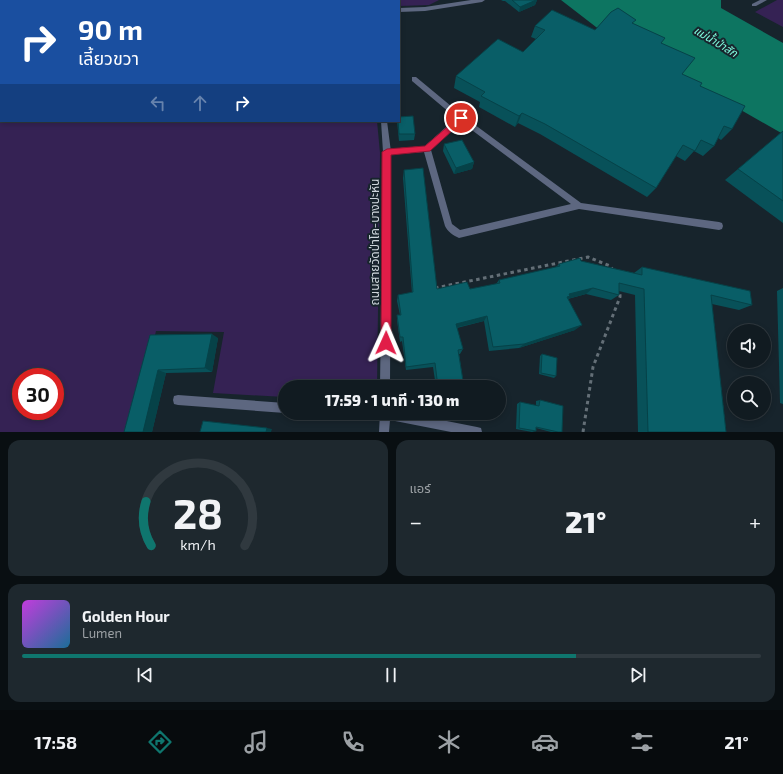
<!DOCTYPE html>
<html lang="th">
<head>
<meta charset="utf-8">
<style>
  body { margin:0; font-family:"Exo 2","Noto Sans Thai",sans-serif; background:#1e282e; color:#f1f3f6; height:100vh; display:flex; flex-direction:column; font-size:15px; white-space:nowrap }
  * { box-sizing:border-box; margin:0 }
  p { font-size:13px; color:#9ca1a5 }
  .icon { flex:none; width:22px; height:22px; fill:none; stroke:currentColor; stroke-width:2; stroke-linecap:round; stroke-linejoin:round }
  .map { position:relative; height:432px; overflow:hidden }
  .details { display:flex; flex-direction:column; gap:8px; padding:8px; background:#090f12; flex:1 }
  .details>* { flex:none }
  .top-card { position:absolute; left:0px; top:0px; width:400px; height:122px; box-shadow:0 2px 6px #0003,0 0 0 1px #30393f; background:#1a4fa0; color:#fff; overflow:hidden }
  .buttons { position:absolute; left:727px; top:324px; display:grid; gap:8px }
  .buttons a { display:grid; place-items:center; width:44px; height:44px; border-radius:50%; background:#111b21; box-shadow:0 2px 6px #0003,0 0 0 1px #30393f; font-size:20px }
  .speed { position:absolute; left:12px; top:368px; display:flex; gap:8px; font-size:20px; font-weight:700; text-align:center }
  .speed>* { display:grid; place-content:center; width:52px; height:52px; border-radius:50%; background:#111b21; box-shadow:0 2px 6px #0003,0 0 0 1px #30393f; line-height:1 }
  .speed .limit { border:6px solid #d22; background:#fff; color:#111 }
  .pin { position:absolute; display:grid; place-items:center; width:34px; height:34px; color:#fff; margin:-17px; border:2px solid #fff; border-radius:50%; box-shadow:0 1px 4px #0007 }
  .me { position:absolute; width:44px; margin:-22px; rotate:1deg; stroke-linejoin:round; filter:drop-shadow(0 0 3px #0008) }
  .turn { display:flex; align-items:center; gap:14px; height:84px; padding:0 12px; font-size:18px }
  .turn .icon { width:52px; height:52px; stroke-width:2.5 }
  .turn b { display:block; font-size:28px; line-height:34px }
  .lanes { display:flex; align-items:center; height:38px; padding:0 12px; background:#0003; justify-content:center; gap:20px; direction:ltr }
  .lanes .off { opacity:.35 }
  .big { font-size:30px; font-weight:800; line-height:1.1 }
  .details .tile { flex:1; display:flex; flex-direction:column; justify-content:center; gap:6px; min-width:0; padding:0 14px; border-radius:12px; background:#1e282e }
  .details .dial { align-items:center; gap:0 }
  .dial svg { height:104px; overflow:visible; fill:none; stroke:#30393f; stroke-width:7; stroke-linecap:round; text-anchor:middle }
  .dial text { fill:#f1f3f6; stroke:none }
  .song { display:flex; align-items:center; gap:12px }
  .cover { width:48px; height:48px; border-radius:6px; background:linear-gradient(135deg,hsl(290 70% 55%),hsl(200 70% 35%)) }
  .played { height:4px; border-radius:2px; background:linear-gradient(90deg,#0f766e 75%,#30393f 75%) }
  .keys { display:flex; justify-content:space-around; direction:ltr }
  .heat { display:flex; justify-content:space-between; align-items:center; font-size:22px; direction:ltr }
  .details .tiles { flex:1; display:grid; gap:8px; grid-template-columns:1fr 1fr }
  .tile:last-child { grid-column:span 2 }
  .trip { position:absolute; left:278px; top:380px; width:228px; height:40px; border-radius:20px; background:#111b21; box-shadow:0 2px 6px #0003,0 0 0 1px #30393f; font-weight:800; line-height:40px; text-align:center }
  .tab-bar { display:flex; height:64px; justify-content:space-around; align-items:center; background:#070b0d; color:#9ca1a5 }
  .tab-bar .icon { width:28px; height:28px }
  .tab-bar .on { color:#0f766e }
  .tab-bar b { font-size:18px; color:#f1f3f6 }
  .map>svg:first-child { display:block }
  .green { fill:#352254; fill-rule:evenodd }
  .water { fill:#0d7561 }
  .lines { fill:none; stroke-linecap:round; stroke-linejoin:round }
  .path { stroke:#646f77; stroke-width:3; stroke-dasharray:3.5 3.5; stroke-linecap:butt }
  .lane { fill:#5d6780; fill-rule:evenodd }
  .street { fill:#5d6780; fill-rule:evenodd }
  .wall { fill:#085159 }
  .shaded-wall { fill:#064248 }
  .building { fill:#095e67; stroke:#064248 }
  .route { fill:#e11d48; stroke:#92132f }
  .labels { text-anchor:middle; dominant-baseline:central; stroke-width:4; stroke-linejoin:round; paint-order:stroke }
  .far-water-label { font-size:11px; font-style:italic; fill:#81fee0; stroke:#17242c }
  .street-label { font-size:12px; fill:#cdd5db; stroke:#17242c }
</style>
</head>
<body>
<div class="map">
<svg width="783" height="432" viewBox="0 0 783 432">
  <rect width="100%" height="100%" fill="#17242c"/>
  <g class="green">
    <path d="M107 0H275L107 1Z"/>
    <path d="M381 0H439L429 5 399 6V1Z"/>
    <path d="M777 0H783V27L755 12Z"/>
    <path d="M0 13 1 121H377L380 153 377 387H285V397L213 393 224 332 156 331 131 432H0ZM21 377H55V411H21Z"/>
  </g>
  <path class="water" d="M561 0H721V8L783 43V134L596 27Z"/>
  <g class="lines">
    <g class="path">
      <path d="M435 288 588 257 610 266 613 270"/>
      <path d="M583 432 593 367 620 297V288"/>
    </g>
    <g class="lane">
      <path d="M471 0H485L482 2 425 11 399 12V8L425 7Z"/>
      <path d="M760 0H767L756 6H752V4Z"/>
      <path d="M412 77H416L463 116 581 203 719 222 722 223 723 226 722 229 719 230 579 209 459 238C454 236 447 231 445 226L424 152 387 155 383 152 387 149 425 146 456 118 412 81ZM461 122 571 204 460 230 452 224 431 150Z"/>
      <path d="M178 395 285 403V413L178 405 174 404 173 400 174 396Z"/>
      <path d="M359 413H390V414L389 418C381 421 368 420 360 417Z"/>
    </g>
    <g class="street">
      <rect x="359" y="0" width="6" height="1"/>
      <path d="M381 121H387L391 152 390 387H380L383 152Z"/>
      <path d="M380 413H406L477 427 481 428 482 432H451L390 420 389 432H379Z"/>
    </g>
  </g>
  <g class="wall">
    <path d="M501 0H537L535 5 519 12 505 1H503Z"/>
    <path d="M634 24 662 43 682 74 700 86 732 129 721 140 718 138 714 146 703 156 694 151 685 161 676 156 656 188 647 197 540 134 518 123 515 127 479 107 480 102 454 88 456 76 523 52 536 39 531 37 535 26 595 30Z"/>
    <path d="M397 121H399L415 134 414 140 399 141Z"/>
    <path d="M783 131V223L725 180Z"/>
    <path d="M444 144 474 162 472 169 454 174 443 151Z"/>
    <path d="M404 170 437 289H470L496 284 499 280 556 267 559 264 581 261 634 273 642 267 752 305 739 310 712 304 726 432H638L635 295 619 291V295L611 300 586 294 568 299 575 330 519 348 489 351 484 321 457 328 463 349 460 354H459L464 387H436L433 367 406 370 402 341 400 342 397 320V315H400L397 301 398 295 412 293 403 178Z"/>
    <path d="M783 288V404L780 403 777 291Z"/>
    <path d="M150 335 218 338 212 372 166 373 152 432Z"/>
    <path d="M542 354 556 376 554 378 539 374 540 356Z"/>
    <path d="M540 400 562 432H551L536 428V431L532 432 516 429 517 404 520 402 536 406V401Z"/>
  </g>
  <g class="shaded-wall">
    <path d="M536 0H537L535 5 519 12 520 7Z"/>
    <path d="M522 113 518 123 515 127 519 116Z"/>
    <path d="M474 162 472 169 454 174 456 168Z"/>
    <path d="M593 288 586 294 567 299 569 294Z"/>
    <path d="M487 316 484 321 454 328 456 324Z"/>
    <path d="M582 325 575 330 519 348 524 344Z"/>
    <path d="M212 334 218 338 212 372 205 368Z"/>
    <path d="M158 370 166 373 152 432H143Z"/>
    <path d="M267 428 272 429 271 432H266Z"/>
  </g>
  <g class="building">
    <rect x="277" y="0" width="65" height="1"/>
    <path d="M512 0H536L520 7Z"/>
    <path d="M618 8 636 20 632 23 665 38 661 43 695 58 682 74 702 83 700 86 745 106 732 129 724 126 714 146 701 140 695 151 683 145 656 188 545 124 522 113 519 116 481 96 485 92 456 76 498 39 523 52 545 30 535 26 552 10 595 30 611 12Z"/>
    <path d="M413 116 415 134H399L398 121H399V117Z"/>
    <path d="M783 131V201L738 169Z"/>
    <path d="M462 140 474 162 456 168 444 144Z"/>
    <path d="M423 168 437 289 467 282 470 289 500 283 499 280 560 266 559 264 580 258 581 261 642 275V267L750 291 752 305 711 295 726 432H648L644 289 619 283V295L593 288 569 294 570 296 567 297 582 325 524 344 493 347 487 316 456 324 463 349 458 350 464 387H438L435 363 406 367 403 337H400L397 315H401L398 295 413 292 404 170Z"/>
    <path d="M212 334 205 368 158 370 143 432H124L150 335Z"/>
    <path d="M542 354 557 358 556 376 541 373Z"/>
    <path d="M540 400 563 406 562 432H558L536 427V431L519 428 520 402 539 406Z"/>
    <path d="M203 421 267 428 266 432H200Z"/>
  </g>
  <path class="route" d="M461 115 465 118 464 120 430 151 391 155V343L390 346 386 348 382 346 381 343 382 152 387 149 425 146Z"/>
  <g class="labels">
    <g class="far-water-label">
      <text transform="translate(716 41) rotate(31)">แม่น้ำป่าสัก</text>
    </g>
    <g class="street-label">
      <text transform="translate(374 242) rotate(-90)">ถนนสายวัดป่าโค-บางปะหัน</text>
    </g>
  </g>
</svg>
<div class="buttons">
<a><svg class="icon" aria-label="sound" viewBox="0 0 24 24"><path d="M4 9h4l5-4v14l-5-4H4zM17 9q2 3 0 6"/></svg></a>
<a><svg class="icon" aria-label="search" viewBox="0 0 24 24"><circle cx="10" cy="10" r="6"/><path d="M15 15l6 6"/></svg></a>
</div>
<div class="speed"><div class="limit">30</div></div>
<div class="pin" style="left:461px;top:118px;background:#d93025"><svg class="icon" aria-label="arrive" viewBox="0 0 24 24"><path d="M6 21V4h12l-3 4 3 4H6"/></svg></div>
<svg class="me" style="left:386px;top:343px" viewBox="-20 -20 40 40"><path d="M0-17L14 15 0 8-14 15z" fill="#e11d48" stroke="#fff" stroke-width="4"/></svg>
<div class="trip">17:59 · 1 นาที · 130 m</div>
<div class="top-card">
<div class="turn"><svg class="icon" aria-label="right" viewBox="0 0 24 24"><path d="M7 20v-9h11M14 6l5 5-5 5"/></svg><div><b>90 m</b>เลี้ยวขวา</div></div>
<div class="lanes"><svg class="icon off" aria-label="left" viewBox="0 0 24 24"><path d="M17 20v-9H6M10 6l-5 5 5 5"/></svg><svg class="icon off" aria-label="ahead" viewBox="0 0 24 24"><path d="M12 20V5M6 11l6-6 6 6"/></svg><svg class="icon" aria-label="right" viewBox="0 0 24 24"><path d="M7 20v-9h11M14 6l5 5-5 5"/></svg></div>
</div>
</div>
<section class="details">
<div class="tiles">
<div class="tile dial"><svg viewBox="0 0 100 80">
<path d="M14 69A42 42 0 1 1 86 69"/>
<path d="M14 69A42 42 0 0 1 10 35" stroke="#0f766e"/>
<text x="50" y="56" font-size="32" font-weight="700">28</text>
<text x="50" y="72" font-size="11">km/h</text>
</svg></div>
<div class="tile"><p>แอร์</p>
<div class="heat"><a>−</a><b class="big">21°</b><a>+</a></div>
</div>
<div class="tile">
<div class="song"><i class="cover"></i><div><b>Golden Hour</b><p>Lumen</p></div></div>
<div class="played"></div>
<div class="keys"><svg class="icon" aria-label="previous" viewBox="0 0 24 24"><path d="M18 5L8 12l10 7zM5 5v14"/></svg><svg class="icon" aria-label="pause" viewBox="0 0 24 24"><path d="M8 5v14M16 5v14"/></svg><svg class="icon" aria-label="next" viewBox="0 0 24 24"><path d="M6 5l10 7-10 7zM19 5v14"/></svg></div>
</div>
</div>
</section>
<nav class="tab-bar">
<b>17:58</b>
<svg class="icon on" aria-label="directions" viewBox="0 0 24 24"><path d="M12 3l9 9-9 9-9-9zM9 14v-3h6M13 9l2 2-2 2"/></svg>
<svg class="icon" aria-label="music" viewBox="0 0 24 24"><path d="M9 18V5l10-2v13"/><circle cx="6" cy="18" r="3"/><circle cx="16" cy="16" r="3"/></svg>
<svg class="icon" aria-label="phone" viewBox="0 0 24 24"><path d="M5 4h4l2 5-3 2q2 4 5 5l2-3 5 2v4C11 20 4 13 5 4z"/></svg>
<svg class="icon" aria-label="climate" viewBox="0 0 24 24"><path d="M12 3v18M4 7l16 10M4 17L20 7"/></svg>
<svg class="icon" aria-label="car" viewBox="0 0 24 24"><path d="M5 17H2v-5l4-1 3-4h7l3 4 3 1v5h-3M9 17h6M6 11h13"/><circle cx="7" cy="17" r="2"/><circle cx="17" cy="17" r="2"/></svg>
<svg class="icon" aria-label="filters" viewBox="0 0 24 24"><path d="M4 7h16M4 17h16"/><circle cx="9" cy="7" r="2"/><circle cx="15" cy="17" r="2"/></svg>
<b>21°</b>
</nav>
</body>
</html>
